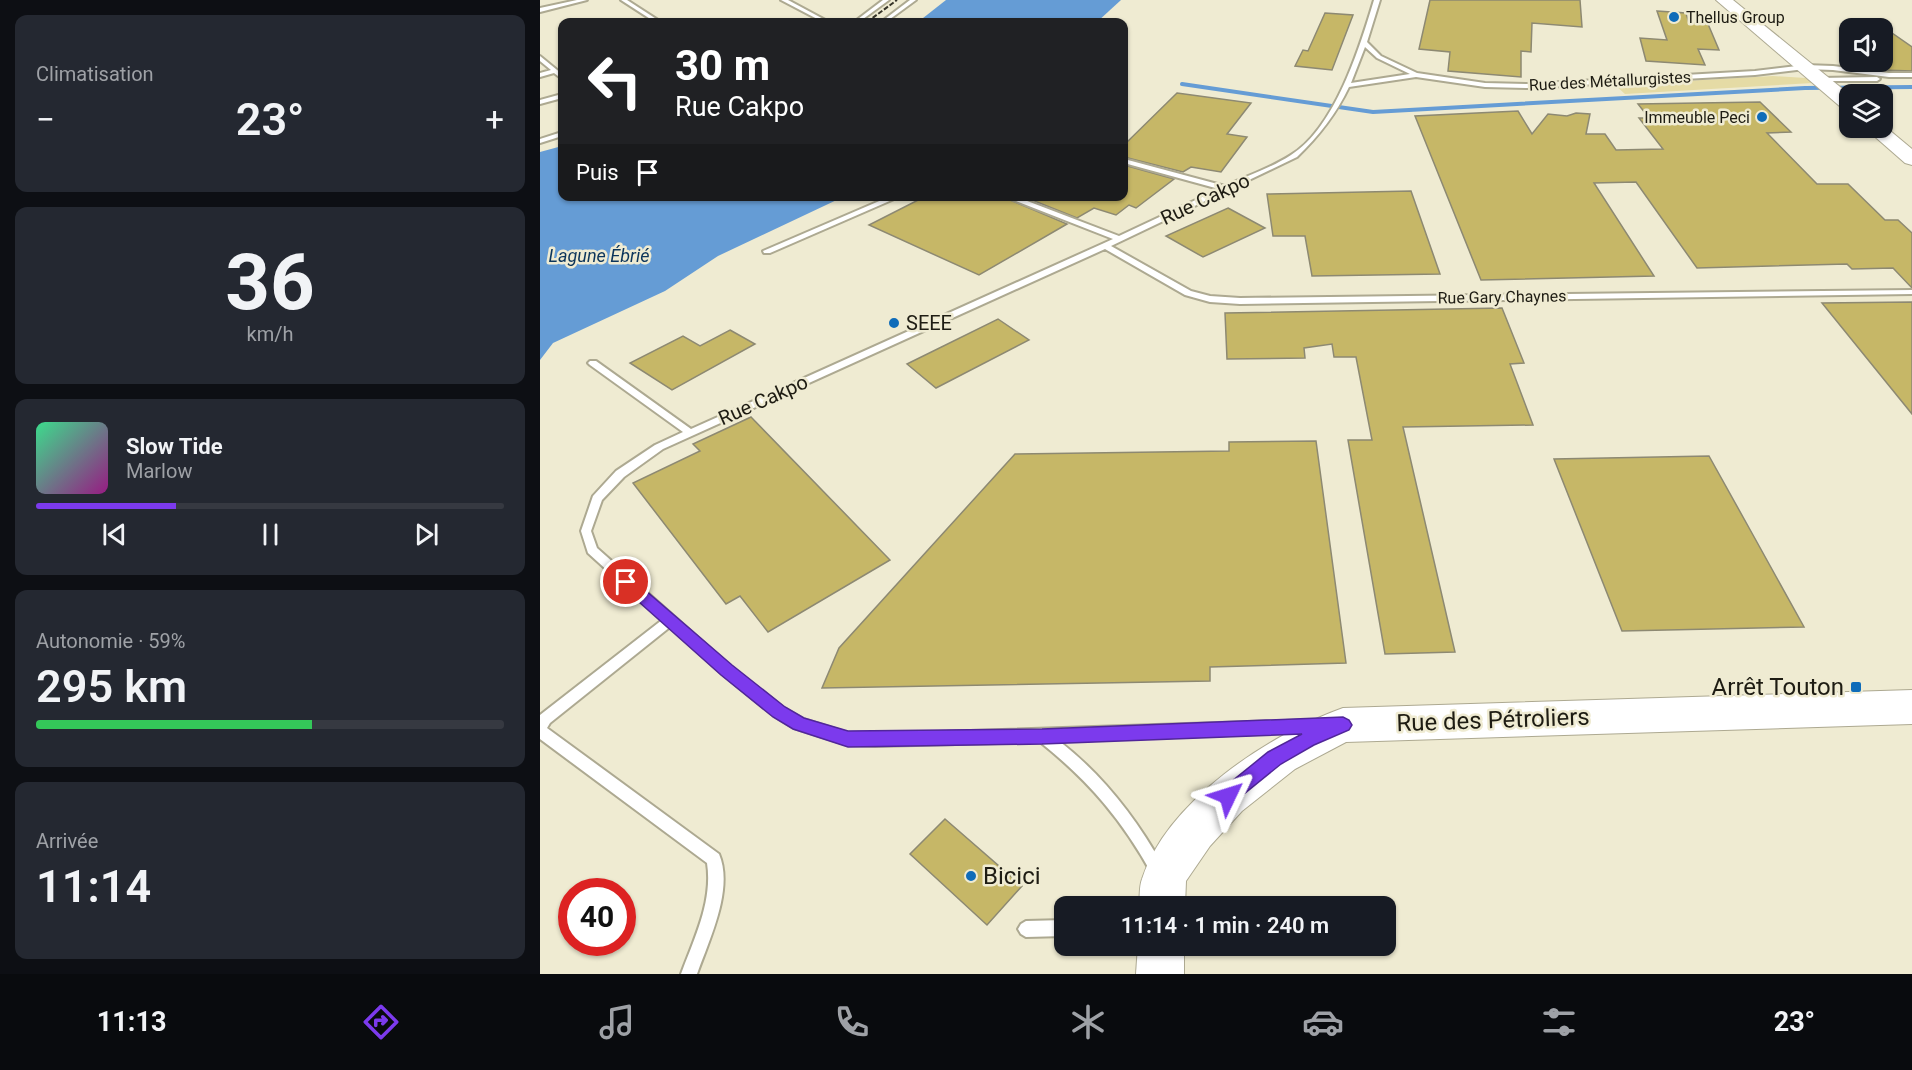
<!DOCTYPE html>
<html lang="fr">
<head>
<meta charset="utf-8">
<style>
  body { margin:0; font-family:Roboto,sans-serif; background:#242831; color:#f1f3f6; height:100vh; display:flex; flex-direction:column; font-size:22px; white-space:nowrap }
  * { box-sizing:border-box; margin:0 }
  p { font-size:20px; color:#9ea1a6 }
  .icon { flex:none; width:33px; height:33px; fill:none; stroke:currentColor; stroke-width:2; stroke-linecap:round; stroke-linejoin:round }
  .map { position:relative; flex:1; overflow:hidden }
  .panel { display:flex; flex-direction:column; gap:15px; padding:15px; background:#0d0f14; width:540px }
  .panel>* { flex:none }
  .hud { position:absolute; left:18px; top:18px; width:570px; height:183px; border-radius:12px; box-shadow:0 2px 4px #0004; background:#202124; color:#fff; overflow:hidden }
  .fabs { position:absolute; left:1299px; top:18px; display:grid; gap:12px }
  .fabs a { display:grid; place-items:center; width:54px; height:54px; border-radius:12px; background:#171b24; box-shadow:0 2px 4px #0004; font-size:30px }
  .speed { position:absolute; left:18px; top:878px; display:flex; gap:12px; font-size:30px; font-weight:700; text-align:center }
  .speed>* { display:grid; place-content:center; width:78px; height:78px; border-radius:50%; background:#171b24; box-shadow:0 2px 4px #0004; line-height:1 }
  .speed .limit { border:9px solid #d22; background:#fff; color:#111 }
  .pin { position:absolute; display:grid; place-items:center; width:51px; height:51px; color:#fff; margin:-26px; border:3px solid #fff; border-radius:50%; box-shadow:0 2px 6px #0007 }
  .me { position:absolute; width:66px; margin:-33px; rotate:49deg; stroke-linejoin:round; filter:drop-shadow(0 0 4px #0008) }
  .turn { display:flex; align-items:center; gap:21px; height:126px; padding:0 18px; font-size:27px }
  .turn .icon { width:78px; height:78px; stroke-width:2.5 }
  .turn b { display:block; font-size:42px; line-height:51px }
  .then { display:flex; align-items:center; height:57px; padding:0 18px; background:#0003; gap:12px; font-size:22px }
  .big { font-size:45px; font-weight:600; line-height:1.1 }
  .panel .tile { flex:1; display:flex; flex-direction:column; justify-content:center; gap:9px; min-width:0; padding:0 21px; border-radius:12px; background:#242831 }
  .panel .dial { align-items:center; gap:0 }
  .dial b { font-size:78px; line-height:1 }
  .song { display:flex; align-items:center; gap:18px }
  .cover { width:72px; height:72px; border-radius:9px; background:linear-gradient(135deg,hsl(150 70% 55%),hsl(310 70% 35%)) }
  .played { height:6px; border-radius:3px; background:linear-gradient(90deg,#7c3aed 30%,#363941 30%) }
  .keys { display:flex; justify-content:space-around; direction:ltr }
  .heat { display:flex; justify-content:space-between; align-items:center; font-size:33px; direction:ltr }
  .charge { height:9px; border-radius:4px; background:linear-gradient(90deg,#34c759 59%,#363941 0) }
  .trip { position:absolute; left:514px; top:896px; width:342px; height:60px; border-radius:12px; background:#171b24; box-shadow:0 2px 4px #0004; font-weight:600; line-height:60px; text-align:center }
  .dock { display:flex; height:96px; justify-content:space-around; align-items:center; background:#090b0e; color:#9ea1a6 }
  .dock .icon { width:42px; height:42px }
  .dock .on { color:#7c3aed }
  .dock b { font-size:27px; color:#f1f3f6 }
  main { display:flex; flex:1; min-height:0 }
  .map>svg:first-child { display:block }
  .green { fill:#e5dba5 }
  .water { fill:#659cd5 }
  .lines { fill:none; stroke-linecap:round; stroke-linejoin:round }
  .stream { stroke:#659cd5; stroke-width:4 }
  .building { fill:#c6b767; stroke:#8d8972; stroke-width:1.5 }
  .lane-casing { stroke:#ada991; stroke-width:4 }
  .secondary-casing { stroke:#ada991; stroke-width:2 }
  .lane { fill:#fff; fill-rule:evenodd }
  .secondary { fill:#fff; fill-rule:evenodd }
  .rail { stroke:#353328; stroke-width:2; stroke-dasharray:5 2; stroke-linecap:butt }
  .route { fill:#7c3aed; stroke:#51269a; stroke-width:1.5 }
  .poi-dot { fill:#0f6cb9; stroke:#efebd2; stroke-width:2 }
  .labels { text-anchor:middle; dominant-baseline:central; stroke-width:5; stroke-linejoin:round; paint-order:stroke }
  .far-poi-label { font-size:16px; fill:#1e1c13; stroke:#efebd2; text-anchor:start }
  .far-street-label { font-size:16px; fill:#1e1c13; stroke:#efebd2 }
  .far-water-label { font-size:18px; font-style:italic; fill:#0c355b; stroke:#efebd2 }
  .street-label { font-size:20px; fill:#1e1c13; stroke:#efebd2 }
  .poi-label { font-size:20px; fill:#1e1c13; stroke:#efebd2; text-anchor:start }
  .near-poi-label { font-size:24px; fill:#1e1c13; stroke:#efebd2; text-anchor:end }
  .near-street-label { font-size:24px; fill:#1e1c13; stroke:#efebd2 }
</style>
</head>
<body>
<main>
<section class="panel">
<div class="tile"><p>Climatisation</p>
<div class="heat"><a>−</a><b class="big">23°</b><a>+</a></div>
</div>
<div class="tile dial"><b>36</b><p>km/h</p></div>
<div class="tile">
<div class="song"><i class="cover"></i><div><b>Slow Tide</b><p>Marlow</p></div></div>
<div class="played"></div>
<div class="keys"><svg class="icon" aria-label="previous" viewBox="0 0 24 24"><path d="M18 5L8 12l10 7zM5 5v14"/></svg><svg class="icon" aria-label="pause" viewBox="0 0 24 24"><path d="M8 5v14M16 5v14"/></svg><svg class="icon" aria-label="next" viewBox="0 0 24 24"><path d="M6 5l10 7-10 7zM19 5v14"/></svg></div>
</div>
<div class="tile"><p>Autonomie · 59%</p><b class="big">295 km</b><div class="charge"></div></div>
<div class="tile"><p>Arrivée</p><b class="big">11:14</b></div>
</section>
<div class="map">
<svg width="1372" height="974" viewBox="0 0 1372 974">
  <rect width="100%" height="100%" fill="#efebd2"/>
  <path class="green" d="M1233 76 1266 78 1273 83 1085 94 1075 85Z"/>
  <g class="water">
    <path d="M406 0H581L557 22H378Z"/>
    <path d="M22 146V196L303 197 178 256 125 291 13 343 0 360V152Z"/>
  </g>
  <g class="lines">
    <path class="stream" d="M642 84 833 112 1265 88 1372 87"/>
  </g>
  <g class="building">
    <path d="M890 0H1040L1042 27 992 23 991 52 981 51V77L908 71 910 52 879 49Z"/>
    <path d="M1117 11 1146 13 1149 23 1168 24 1179 50 1158 49 1165 65 1106 61 1100 38 1127 40Z"/>
    <path d="M785 13 813 15 792 70 755 66 763 50 768 51Z"/>
    <path d="M1342 26 1372 47V71L1342 70Z"/>
    <path d="M637 93 711 103 687 134 707 137 681 172 651 167 643 172 584 157V145Z"/>
    <path d="M1220 102 1251 132 1227 133 1277 184H1308L1345 220H1358L1372 233V288L1353 268 1312 269 1307 264 1157 268 1096 182 1054 183 1114 276 941 280 875 116 978 111 992 134 1008 114 1027 116 1036 113 1050 114 1046 134H1065L1076 150 1123 149 1099 118H1109L1098 104Z"/>
    <path d="M584 165 634 179 596 208 589 205 576 215 554 208 537 218 482 196H584Z"/>
    <path d="M871 191 900 274 772 276 765 236H733L727 194Z"/>
    <path d="M386 196H461L527 224 439 275 329 225Z"/>
    <path d="M688 208 725 228 663 257 626 236Z"/>
    <path d="M1372 302V414L1282 303Z"/>
    <path d="M962 308 984 363 970 364 993 425 863 427 915 652 845 654 808 440H832L816 357H794L792 344 764 348 765 358 687 359 685 313Z"/>
    <path d="M458 319 489 340 396 388 367 364Z"/>
    <path d="M190 330 215 344 132 390 90 363 143 336 160 346Z"/>
    <path d="M211 417 350 560 228 632 200 596 186 604 93 483 160 451 153 444Z"/>
    <path d="M776 441 806 663 670 667V681L282 688 299 648 475 454 689 451V442Z"/>
    <path d="M1169 456 1213 535 1264 627 1082 631 1014 459Z"/>
    <path d="M405 819 482 886 447 925 370 854Z"/>
  </g>
  <g class="lines">
    <defs>
      <g id="lane">
        <path d="M37 0H47L0 12V8Z"/>
        <path d="M81 0H87L121 22H115Z"/>
        <path d="M241 0H248L289 22H283Z"/>
        <path d="M343 0H349L319 22H314Z"/>
        <path d="M370 0H376L346 22H341Z"/>
        <path d="M834 0H840L827 42 841 56 877 73 945 83 987 84 1215 71 1265 65 1293 66 1349 73H1372V77H1349L1293 70 1265 69 1215 75 987 88 945 87 876 77 809 87C796 114 779 136 757 157L571 246 651 291 670 296 700 298 1372 290V294L700 304 670 302 645 295 565 249 123 449 84 477 62 500 51 531 57 548 190 666 244 708 263 719 308 733 335 734 775 720 780 722 782 726 780 730 775 732 519 741C563 775 596 818 623 866L625 871 623 876 618 878 613 876C583 821 549 781 500 742L335 746 308 745 254 728 234 716 182 674 130 627 10 723 7 728 179 854C194 889 169 940 157 974H141C154 939 173 901 167 863L0 739V715L122 620 48 553 41 531 53 496 76 471 115 445 143 432 50 365 48 363 50 361H56L151 429 562 244 573 239 463 196H474L579 236 679 189 584 163V159L685 186C707 176 731 168 751 155 795 128 820 47 834 0ZM825 47 837 58 870 74 811 83Z"/>
        <path d="M0 56 22 74V79L14 73 0 77V73L11 70 0 61Z"/>
        <path d="M1280 78 1337 77 1340 79 1337 81H1278L1277 80Z"/>
        <path d="M22 94V98L0 104V100Z"/>
        <path d="M22 132V136L0 143V139Z"/>
        <path d="M351 196H361L230 253H224L223 251Z"/>
        <path d="M525 920V936L486 937 481 934 478 929 481 924 486 921Z"/>
      </g>
      <g id="secondary">
        <path d="M1176 0H1193L1310 95V111L1303 109Z"/>
        <path d="M1342 124 1372 149V165L1365 163 1325 128H1342Z"/>
        <path d="M1372 690V724L806 742 755 769 702 811 670 846 646 881 645 906H599C600 897 599 887 602 879 627 801 730 734 803 708Z"/>
        <path d="M598 945H644V974H596Z"/>
      </g>
    </defs>
    <use href="#lane" class="lane-casing"/>
    <use href="#secondary" class="secondary-casing"/>
    <use href="#lane" class="lane"/>
    <use href="#secondary" class="secondary"/>
    <path class="rail" d="M327 22 357 0"/>
  </g>
  <path class="route" d="M86 576 91 578 192 665 245 707 264 718 308 731 502 729 803 717 809 720 812 725 809 730 774 745 741 764 694 802 688 804 681 802 679 796 681 790 728 752 762 734 502 744 308 747 253 729 233 717 181 675 81 586 78 582 81 578Z"/>
  <g class="poi-dot">
    <circle cx="1134" cy="17" r="6"/>
    <circle cx="1222" cy="117" r="6"/>
    <circle cx="354" cy="323" r="6"/>
    <rect x="1310" y="681" width="12" height="12" rx="3"/>
    <circle cx="431" cy="876" r="6"/>
  </g>
  <g class="labels">
    <g class="far-poi-label">
      <text x="1146" y="17">Thellus Group</text>
      <text x="1210" y="117" text-anchor="end">Immeuble Peci</text>
    </g>
    <g class="far-street-label">
      <text transform="translate(1070 81) rotate(-3)">Rue des Métallurgistes</text>
      <text transform="translate(962 297) rotate(-1)">Rue Gary Chaynes</text>
    </g>
    <g class="far-water-label">
      <text x="59" y="255">Lagune Ébrié</text>
    </g>
    <g class="street-label">
      <text transform="translate(665 199) rotate(-25)">Rue Cakpo</text>
      <text transform="translate(223 400) rotate(-24)">Rue Cakpo</text>
    </g>
    <g class="poi-label">
      <text x="366" y="323">SEEE</text>
    </g>
    <g class="near-poi-label">
      <text x="1304" y="687">Arrêt Touton</text>
      <text x="443" y="876" text-anchor="start">Bicici</text>
    </g>
    <g class="near-street-label">
      <text transform="translate(953 720) rotate(-2)">Rue des Pétroliers</text>
    </g>
  </g>
</svg>
<div class="fabs">
<a><svg class="icon" aria-label="sound" viewBox="0 0 24 24"><path d="M4 9h4l5-4v14l-5-4H4zM17 9q2 3 0 6"/></svg></a>
<a><svg class="icon" aria-label="layers" viewBox="0 0 24 24"><path d="M12 4l9 5-9 5-9-5zM3 14l9 5 9-5"/></svg></a>
</div>
<div class="speed"><div class="limit">40</div></div>
<div class="pin" style="left:86px;top:582px;background:#d93025"><svg class="icon" aria-label="arrive" viewBox="0 0 24 24"><path d="M6 21V4h12l-3 4 3 4H6"/></svg></div>
<svg class="me" style="left:688px;top:796px" viewBox="-20 -20 40 40"><path d="M0-17L14 15 0 8-14 15z" fill="#7c3aed" stroke="#fff" stroke-width="4"/></svg>
<div class="trip">11:14 · 1 min · 240 m</div>
<div class="hud">
<div class="turn"><svg class="icon" aria-label="left" viewBox="0 0 24 24"><path d="M17 20v-9H6M10 6l-5 5 5 5"/></svg><div><b>30 m</b>Rue Cakpo</div></div>
<div class="then">Puis<svg class="icon" aria-label="arrive" viewBox="0 0 24 24"><path d="M6 21V4h12l-3 4 3 4H6"/></svg></div>
</div>
</div>
</main>
<nav class="dock">
<b>11:13</b>
<svg class="icon on" aria-label="directions" viewBox="0 0 24 24"><path d="M12 3l9 9-9 9-9-9zM9 14v-3h6M13 9l2 2-2 2"/></svg>
<svg class="icon" aria-label="music" viewBox="0 0 24 24"><path d="M9 18V5l10-2v13"/><circle cx="6" cy="18" r="3"/><circle cx="16" cy="16" r="3"/></svg>
<svg class="icon" aria-label="phone" viewBox="0 0 24 24"><path d="M5 4h4l2 5-3 2q2 4 5 5l2-3 5 2v4C11 20 4 13 5 4z"/></svg>
<svg class="icon" aria-label="climate" viewBox="0 0 24 24"><path d="M12 3v18M4 7l16 10M4 17L20 7"/></svg>
<svg class="icon" aria-label="car" viewBox="0 0 24 24"><path d="M5 17H2v-5l4-1 3-4h7l3 4 3 1v5h-3M9 17h6M6 11h13"/><circle cx="7" cy="17" r="2"/><circle cx="17" cy="17" r="2"/></svg>
<svg class="icon" aria-label="filters" viewBox="0 0 24 24"><path d="M4 7h16M4 17h16"/><circle cx="9" cy="7" r="2"/><circle cx="15" cy="17" r="2"/></svg>
<b>23°</b>
</nav>
</body>
</html>
